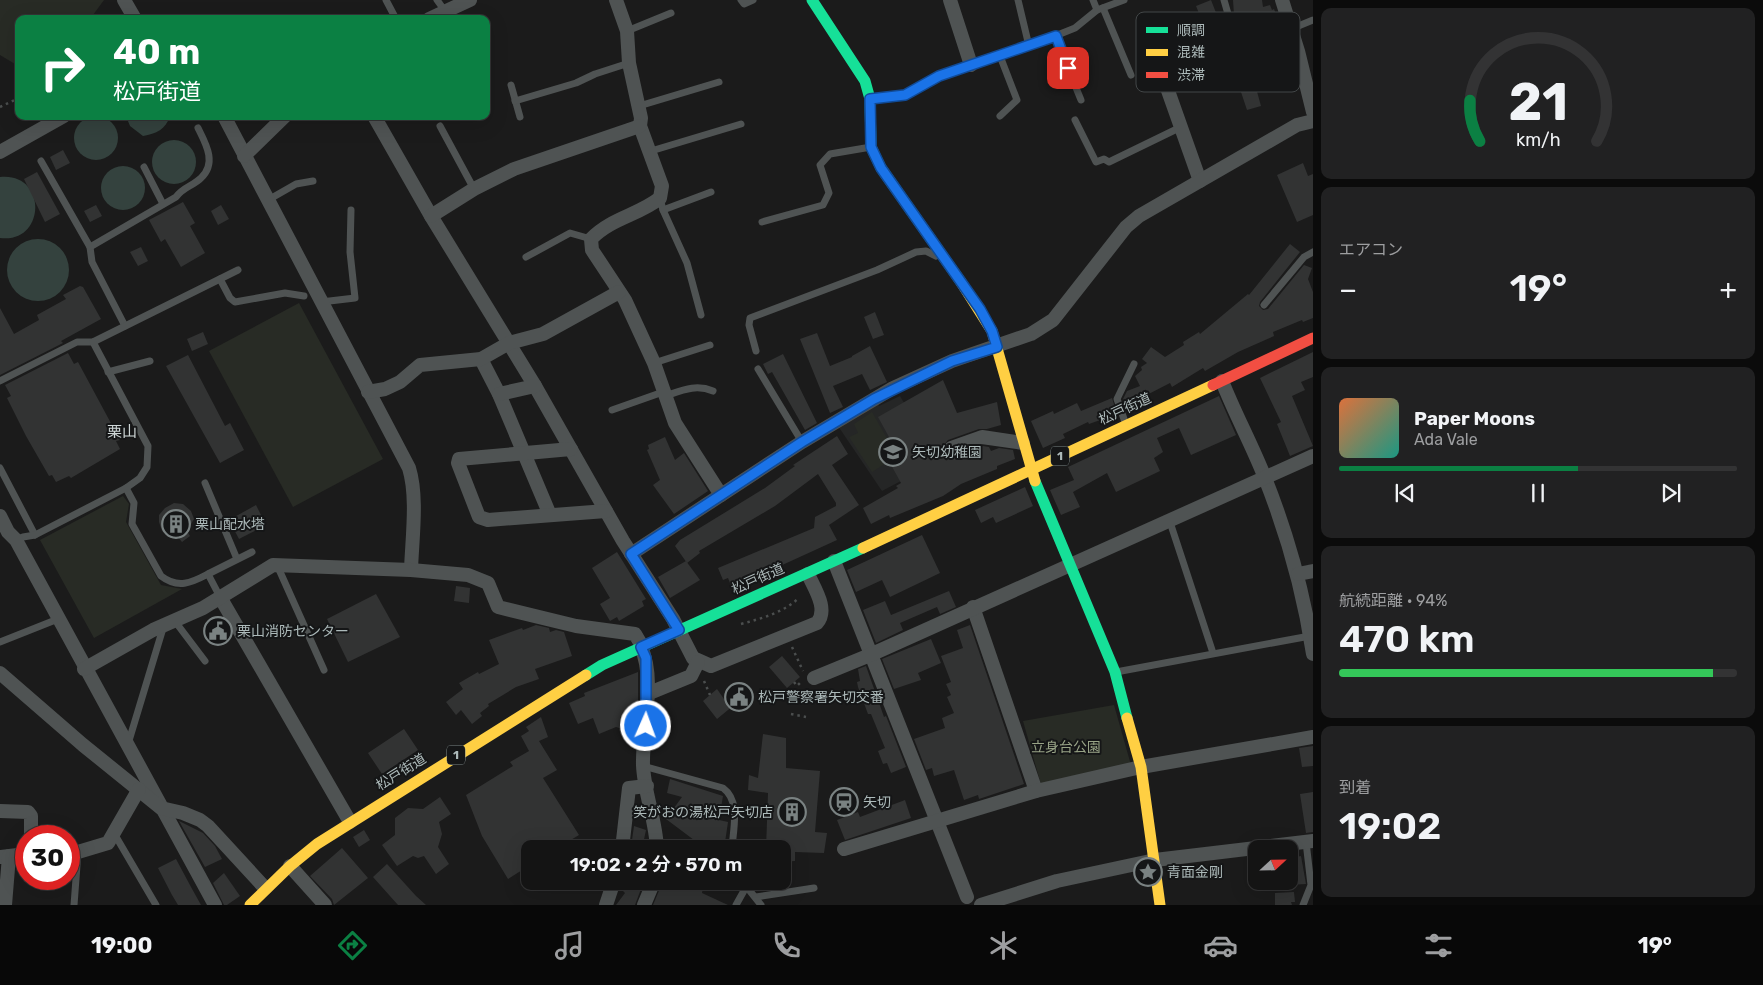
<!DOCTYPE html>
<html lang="ja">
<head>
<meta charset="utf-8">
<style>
  body { margin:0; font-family:Rubik,"Noto Sans JP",sans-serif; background:#212122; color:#f1f3f6; height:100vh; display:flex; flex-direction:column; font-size:19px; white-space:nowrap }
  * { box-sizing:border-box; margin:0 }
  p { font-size:16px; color:#9d9ea0 }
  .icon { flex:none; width:28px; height:28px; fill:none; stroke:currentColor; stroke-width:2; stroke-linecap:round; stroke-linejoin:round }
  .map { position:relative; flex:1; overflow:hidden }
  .sheet { display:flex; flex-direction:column; gap:8px; padding:8px; background:#0b0b0b; width:450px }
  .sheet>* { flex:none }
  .guide { position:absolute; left:15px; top:15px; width:475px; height:105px; border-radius:10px; box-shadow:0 5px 20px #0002,0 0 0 1px #333334; background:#0b8043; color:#fff; overflow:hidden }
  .needle { width:32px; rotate:68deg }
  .buttons { position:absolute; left:1248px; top:840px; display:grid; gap:10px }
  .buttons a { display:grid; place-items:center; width:50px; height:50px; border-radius:10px; background:#141414; box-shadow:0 5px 20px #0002,0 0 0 1px #333334; font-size:25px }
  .speed { position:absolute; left:15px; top:825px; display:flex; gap:10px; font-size:25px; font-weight:700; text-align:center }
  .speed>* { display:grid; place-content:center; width:65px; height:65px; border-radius:50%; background:#141414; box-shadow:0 5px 20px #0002,0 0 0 1px #333334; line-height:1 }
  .speed .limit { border:8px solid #d22; background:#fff; color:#111 }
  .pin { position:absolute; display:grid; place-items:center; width:42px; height:42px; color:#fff; margin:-21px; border-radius:10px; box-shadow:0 2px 8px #0006 }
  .me { position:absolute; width:55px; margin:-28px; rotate:2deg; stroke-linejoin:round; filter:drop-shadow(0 0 4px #0008) }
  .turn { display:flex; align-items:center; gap:18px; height:105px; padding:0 15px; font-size:22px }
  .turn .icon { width:65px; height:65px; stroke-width:2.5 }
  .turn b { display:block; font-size:35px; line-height:42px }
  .big { font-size:38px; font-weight:600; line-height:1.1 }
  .sheet .widget { flex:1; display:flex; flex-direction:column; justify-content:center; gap:8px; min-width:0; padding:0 18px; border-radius:10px; background:#212122 }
  .sheet .dial { align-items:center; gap:0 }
  .dial svg { height:130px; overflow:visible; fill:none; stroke:#333334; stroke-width:7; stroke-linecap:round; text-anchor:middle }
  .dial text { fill:#f1f3f6; stroke:none }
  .song { display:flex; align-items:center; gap:15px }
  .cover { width:60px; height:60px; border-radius:8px; background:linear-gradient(135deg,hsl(20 70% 55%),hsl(170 70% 35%)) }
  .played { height:5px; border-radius:2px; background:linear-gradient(90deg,#0b8043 60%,#333334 60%) }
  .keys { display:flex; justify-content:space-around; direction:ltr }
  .heat { display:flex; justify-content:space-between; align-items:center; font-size:28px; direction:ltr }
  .charge { height:8px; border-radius:4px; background:linear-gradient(90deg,#34c759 94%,#333334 0) }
  .trip { position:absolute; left:521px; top:840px; width:270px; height:50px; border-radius:10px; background:#141414; box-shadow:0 5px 20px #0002,0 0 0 1px #333334; font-weight:600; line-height:50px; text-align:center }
  .menu { display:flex; height:80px; justify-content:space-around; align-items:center; background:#080808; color:#9d9ea0 }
  .menu .icon { width:35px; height:35px }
  .menu .on { color:#0b8043 }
  .menu b { font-size:22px; color:#f1f3f6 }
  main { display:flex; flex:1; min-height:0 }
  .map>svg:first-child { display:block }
  .built { fill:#252626 }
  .green { fill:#282b25 }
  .water { fill:#34423e }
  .building { fill:#323333 }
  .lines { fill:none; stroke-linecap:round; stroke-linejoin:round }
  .path { stroke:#4b4e4e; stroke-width:2.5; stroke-dasharray:2.5 4; stroke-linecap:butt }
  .lane { stroke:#4f5353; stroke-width:7 }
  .street { stroke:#4f5353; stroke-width:14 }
  .fast { stroke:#16e098; stroke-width:11 }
  .slow { stroke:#ffcf43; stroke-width:11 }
  .jam { stroke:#f24e42; stroke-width:11 }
  .route-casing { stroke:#114b97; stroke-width:12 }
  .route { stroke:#1a73e8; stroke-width:9 }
  .labels { text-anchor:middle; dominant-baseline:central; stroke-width:4; stroke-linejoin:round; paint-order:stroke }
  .shield { fill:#151617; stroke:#7f8989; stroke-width:1 }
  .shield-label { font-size:12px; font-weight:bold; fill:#adbaba }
  .street-label { font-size:14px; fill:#adbaba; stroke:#151617 }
  .poi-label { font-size:14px; fill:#adbaba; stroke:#151617; text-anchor:start }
  .park-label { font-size:14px; fill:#98a386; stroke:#151617 }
  .neighbourhood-label { font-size:15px; fill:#ced6d6; stroke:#151617 }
  .key { fill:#151617; stroke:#434748; stroke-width:1 }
  .key-label { font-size:14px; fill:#adbaba }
</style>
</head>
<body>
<main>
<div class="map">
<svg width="1313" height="905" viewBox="0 0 1313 905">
  <rect width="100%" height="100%" fill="#1b1b1b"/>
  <path class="built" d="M900 396 927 442 935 463 882 491 838 426 877 403 879 406Z"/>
  <g class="green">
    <path d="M0 0H104L90 19H19V64H15L0 55Z"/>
    <path d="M299 303 383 459 293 507 209 351Z"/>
    <path d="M872 412 897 456 872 472 849 437 858 433 854 424Z"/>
    <path d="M123 496 129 504 126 522 161 585 182 589 94 638 40 540Z"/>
    <path d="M1114 705 1131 765 1042 788 1023 721Z"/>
  </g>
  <g class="water">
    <path d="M126 116H170C166 129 156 134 143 136L130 126Z"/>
    <circle cx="96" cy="138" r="22"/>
    <circle cx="174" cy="162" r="22"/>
    <circle cx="123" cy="188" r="22"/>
    <path d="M0 177C48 172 46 244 0 238Z"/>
    <circle cx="38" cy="270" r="31"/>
  </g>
  <g class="building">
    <path d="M1211 0 1224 33 1206 40 1201 29 1205 28 1196 6Z"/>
    <path d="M1233 0H1262L1263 7 1270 5 1272 10 1274 9 1281 28 1275 32 1289 79 1266 86 1247 39 1241 41 1234 15Z"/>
    <path d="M1256 88 1261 106 1247 110 1241 92Z"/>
    <path d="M63 150 70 163 56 170 50 157Z"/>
    <path d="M1303 163 1308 176 1313 174V215L1297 222 1277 175Z"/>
    <path d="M37 172 60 214 45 222 24 179Z"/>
    <path d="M183 202 195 223 190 226 205 253 181 267 165 239 161 242 149 220Z"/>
    <path d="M96 205 102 216 90 222 84 211Z"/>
    <path d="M221 205 229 219 218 225 211 211Z"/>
    <path d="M1290 244 1300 252 1260 302 1259 306 1263 310 1268 309 1304 265 1312 268 1308 279 1313 292V318L1303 322 1302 320 1273 332 1274 336 1238 352 1205 371 1203 368 1172 387 1170 383 1137 400 1139 404 1126 409 1123 399 1127 391 1140 386 1135 376 1142 370 1141 367 1147 363 1142 359 1151 347 1165 357 1184 345 1183 342 1199 332 1200 334 1248 294 1249 295Z"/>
    <path d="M141 247 148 261 138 266 130 252Z"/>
    <path d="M80 286 83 287 101 319 61 341 63 343 0 375V308L14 334 39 320 37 315 66 299 63 295Z"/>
    <path d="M875 312 884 335 873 339 864 317Z"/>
    <path d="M203 332 208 344 192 351 187 339Z"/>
    <path d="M817 333 830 366 852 357V356L870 346 887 382 870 390 862 374 833 386 843 407 830 413 800 339Z"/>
    <path d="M1313 352V377L1301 382 1305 390 1292 396 1313 446 1290 456 1277 424 1281 422 1260 378Z"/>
    <path d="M68 353 74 364 78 362 120 440 116 441 120 449 71 478 69 476 56 482 52 475 49 476 26 436 7 398 11 396 5 385Z"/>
    <path d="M783 354 817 423 805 430 772 372 768 374 763 364Z"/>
    <path d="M188 355 225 426 230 423 244 450 220 463 166 366Z"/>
    <path d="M943 380 957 413 997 402 1001 425 987 429H979L948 440 943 446 945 454 954 456 983 446 989 447 991 451 999 448 1013 450 1015 459 997 466V469L961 484 943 496 890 518 889 515 871 524 863 508 898 488 896 486 901 483 890 463 900 457 878 417Z"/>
    <path d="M1219 396 1236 435 1191 455 1179 428 1157 438 1163 452 1154 458 1160 471 1116 492 1107 473 1073 492 1080 507 1061 515 1050 490 1074 480 1068 467Z"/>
    <path d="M1112 398 1117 414 1089 424 1088 422 1063 434 1065 438 1043 448 1031 421 1053 411 1054 414 1077 403 1081 411Z"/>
    <path d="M837 436 848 454 832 465 859 505 829 525 837 540 732 588 728 578 723 580 718 568 814 528 815 517 836 506V503L818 474 775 506 699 551 700 553 687 563 675 546 680 540 765 488 795 466 793 465Z"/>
    <path d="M665 437 675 460 684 453 708 491 674 514 653 485 660 480 647 450 649 449 648 445Z"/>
    <path d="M1025 487 1033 506 996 523 993 517 981 523 975 510Z"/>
    <path d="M174 503 183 504 191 511 194 519 187 531 190 536 182 542 178 537H169L162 531 159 522V515L165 508Z"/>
    <path d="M256 505 266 525 239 539 229 520Z"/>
    <path d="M922 535 940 573 890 597 882 580 856 592 847 570Z"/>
    <path d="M617 552 646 599 642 601 644 606 619 621 617 617 610 621 600 604 610 598 592 568Z"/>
    <path d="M686 561 700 580 670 598 658 577Z"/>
    <path d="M456 586 470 588 469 603 454 601Z"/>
    <path d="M949 591 956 607 940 614 937 607 900 623 903 630 876 643 863 610 885 601 891 615Z"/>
    <path d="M376 594 400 637 348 662 327 619Z"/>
    <path d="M222 623 227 632 215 639 210 630Z"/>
    <path d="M536 625 549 628 550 632 556 630 564 632 572 656 535 669 539 679 516 687 488 704 489 706 480 713 482 716 472 724 461 710 456 715 446 702 463 689 459 683 478 672 479 674 499 664 489 640 522 628 523 630Z"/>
    <path d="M970 625 1024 784 979 799 978 795 964 800 954 770 934 776 932 768 926 770 914 739 945 728 942 718 954 713 947 697 951 695 946 684 951 682 941 656 963 648 957 630Z"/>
    <path d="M931 639 941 663 918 673 921 680 894 689 882 659Z"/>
    <path d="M782 656 800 677 787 688 769 667Z"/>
    <path d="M866 666 884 717 886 716 906 767 891 773 887 763 883 764 878 751 885 748 871 714H868L858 687 857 682 860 681 858 669Z"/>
    <path d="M638 672V712L629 731 616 727 599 734 593 718 578 724 569 703 585 696 584 693Z"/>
    <path d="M738 687 745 696 717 719 703 701 717 689 724 699Z"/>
    <path d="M541 717 548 737 539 741 557 770 543 778 579 835 556 849H530V865L508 879 482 836 466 795 513 766 510 762 529 751 521 736 529 731 526 727Z"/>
    <path d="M404 729 418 750 382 774 368 753Z"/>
    <path d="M763 734 786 738V768L820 771 815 832 827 833 824 853 795 852V861L782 862V849H766L768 793 748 790 749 775 758 778Z"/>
    <path d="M1313 746V766L1302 767 1299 748Z"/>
    <path d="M670 779 723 796 719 820 728 822 724 849H706L666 819 682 797 667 793Z"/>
    <path d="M1313 792V832L1306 833 1300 794Z"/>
    <path d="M440 797 451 814 439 822 442 834 438 847 449 864 436 874 424 856 418 858 413 856 397 866 382 845 395 835V818L408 808 423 809Z"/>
    <path d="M905 800 911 818 845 840 837 820 858 812 860 817Z"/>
    <path d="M179 821 203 833 215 846 222 859 205 867Z"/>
    <path d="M634 826 646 830 643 844 632 840Z"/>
    <path d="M364 830 370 840 359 847 353 837Z"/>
    <path d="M342 848 368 878 334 905 332 899 310 876Z"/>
    <path d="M1301 856 1306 884 1289 885V858Z"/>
    <path d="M176 859 191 887 201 905H178L172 895 158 868Z"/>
    <path d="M387 864 416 896 426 905H398L373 877Z"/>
    <path d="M224 873 240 896 227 905H224L213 883Z"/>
    <path d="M627 881H644L635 905H616L625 893 621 889Z"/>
    <path d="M663 881H704L702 893 728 905H653Z"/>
    <path d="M1294 892 1295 902H1291L1292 905H1275V893Z"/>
  </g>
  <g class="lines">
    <g class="path">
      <path d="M0 107 19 98"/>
      <path d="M741 624C763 618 782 613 799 598"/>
      <path d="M792 647 803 671"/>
      <path d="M704 681 710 695"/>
      <path d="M794 682 797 686 801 682"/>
      <path d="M791 714 806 717"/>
    </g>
    <g class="lane">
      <path d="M386 0 396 19"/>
      <path d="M437 0 445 11"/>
      <path d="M741 0 744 4 753 0"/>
      <path d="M1018 0 1029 46"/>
      <path d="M1093 0 1097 10"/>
      <path d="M1103 8 1131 75"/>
      <path d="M1291 29 1313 20"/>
      <path d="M627 31 671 13"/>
      <path d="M1055 36 1081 100"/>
      <path d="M1000 56 1017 100 1000 116"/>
      <path d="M1217 58 1237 45 1224 0"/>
      <path d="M511 85 520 117"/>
      <path d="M871 99 905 95 939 76 1055 36 1075 28 1097 10 1124 0"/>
      <path d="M515 101 576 83 595 74 629 63"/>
      <path d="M639 106 719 82"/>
      <path d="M1075 120 1096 162 1104 159 1109 162 1181 127"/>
      <path d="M440 126 474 189"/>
      <path d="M651 151 741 124"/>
      <path d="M41 161 90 247 92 262 125 326"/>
      <path d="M144 167 163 204"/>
      <path d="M660 198 663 210 687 263 701 315"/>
      <path d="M268 200 296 184 313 181"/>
      <path d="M663 210 711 192"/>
      <path d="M762 222 823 205 829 193 820 165 830 154 871 147"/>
      <path d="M90 247 176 197C183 187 193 186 201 178 217 163 206 144 198 128"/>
      <path d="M526 257 570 233 591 239"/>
      <path d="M220 279 230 298 235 302 285 293 304 296"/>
      <path d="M321 302 355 298 350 252 351 210"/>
      <path d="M1264 305 1304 257 1313 252"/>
      <path d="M756 351 749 325 750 318 877 270 916 252 926 251 936 256"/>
      <path d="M654 363 710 345"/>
      <path d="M758 369 802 442"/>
      <path d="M108 372 150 361"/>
      <path d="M0 381 77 342H93L238 270"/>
      <path d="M665 396C683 390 696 384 713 391"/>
      <path d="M612 410 663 392"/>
      <path d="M1125 422 1117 399 1134 364"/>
      <path d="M0 468 35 535"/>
      <path d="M205 483 237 559"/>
      <path d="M126 488 134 503 132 524 161 576C178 589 191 583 208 574"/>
      <path d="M1169 519 1213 653"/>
      <path d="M16 540 23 537 35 535 126 488 140 478 147 467 148 446 93 342"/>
      <path d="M277 565 324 670"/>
      <path d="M220 597 208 574 252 552"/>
      <path d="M174 620 205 661"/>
      <path d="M0 642 58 619"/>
      <path d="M1116 672 1310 636"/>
      <path d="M128 744 164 625"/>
      <path d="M643 766 723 788C741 801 733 829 732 849"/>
      <path d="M115 835 156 905"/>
      <path d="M742 881 761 905"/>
      <path d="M756 897 814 888"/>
      <path d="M74 905 78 852"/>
      <path d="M736 905 746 887"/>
      <path d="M1303 905 1311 885 1306 842"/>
    </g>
    <g class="street">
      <path d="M124 0 135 19"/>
      <path d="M616 0 627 31 629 63 641 118 640 126 662 186 660 198C639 215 611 218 591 239L592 250 625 300 654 363 675 423 721 495"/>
      <path d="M950 0 971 65"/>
      <path d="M1282 0 1298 51 1313 112"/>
      <path d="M429 19 470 0"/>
      <path d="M1177 77 1166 85 1200 181"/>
      <path d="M224 116 409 468C418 497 412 539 411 570"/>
      <path d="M374 116 431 216 535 386 623 541 673 619 693 658 711 666 817 623C829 609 814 588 808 574"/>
      <path d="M0 152 64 116"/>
      <path d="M244 156 285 116"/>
      <path d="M431 216 474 189 514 169 640 126"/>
      <path d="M481 359 499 394 550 515"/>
      <path d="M1222 381C1235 414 1252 445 1265 478 1288 536 1304 593 1313 654"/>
      <path d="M368 392 385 389 400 382 420 365 481 359 509 343 543 334 619 292"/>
      <path d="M499 394 535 386"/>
      <path d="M951 448 982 437 1023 443"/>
      <path d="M571 449 459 459 458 463 479 517 488 520 606 511"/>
      <path d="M0 516 8 532 16 540 215 905"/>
      <path d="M631 554 802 442 893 388 952 361 1031 334 1053 320 1126 227 1139 216 1297 125 1313 121"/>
      <path d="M834 561 967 897"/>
      <path d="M1298 574 1313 571"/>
      <path d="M220 597 350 822"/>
      <path d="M973 607 1036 791"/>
      <path d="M641 647C656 680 642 729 643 765 644 793 656 820 657 849"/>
      <path d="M84 669 153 630 203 608 273 565 411 570 468 575 488 583 498 607 576 626 635 634 642 646"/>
      <path d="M0 673 83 745 161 808 183 813 200 820 208 826 265 888"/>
      <path d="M814 678 870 655 1313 456"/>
      <path d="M647 694 691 676 698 662"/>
      <path d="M0 811 28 812 31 816V836"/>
      <path d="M622 849 629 788 647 786"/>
      <path d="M844 849 1036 791 1141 767 1313 737"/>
      <path d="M69 852H78L108 843 139 789"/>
      <path d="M1 857 26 854"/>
      <path d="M290 866 325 905"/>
      <path d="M5 905 9 856"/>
      <path d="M606 905 614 881"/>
      <path d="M644 905 654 881"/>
      <path d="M981 905 1057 881 1155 860 1313 841"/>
    </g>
    <g class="fast">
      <path d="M812 0 865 81 870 99 871 147 881 168 961 282"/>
      <path d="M1035 481 1115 672 1127 718"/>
      <path d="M586 675 602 665 863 548"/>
    </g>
    <g class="slow">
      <path d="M961 282 992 331 1035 481"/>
      <path d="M863 548 1213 385"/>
      <path d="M1127 718 1141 767 1160 905"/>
      <path d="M250 905 290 866 317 844 586 675"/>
    </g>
    <path class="jam" d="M1213 385 1313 338"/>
  </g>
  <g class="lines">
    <defs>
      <path id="route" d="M646 726V658L641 647 679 630 631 554 802 442 874 399 952 361 997 347 992 331 980 309 881 168 871 147 870 99 905 95 939 76 1056 36 1068 68"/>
    </defs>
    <use href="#route" class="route-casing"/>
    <use href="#route" class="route"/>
  </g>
  <defs>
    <symbol id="school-ring" viewBox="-11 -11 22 22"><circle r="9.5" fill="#151617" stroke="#7a8282" stroke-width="1.5"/><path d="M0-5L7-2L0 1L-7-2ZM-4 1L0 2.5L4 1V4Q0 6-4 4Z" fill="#7a8282"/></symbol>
    <symbol id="building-ring" viewBox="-11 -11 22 22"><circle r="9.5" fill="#151617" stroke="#7a8282" stroke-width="1.5"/><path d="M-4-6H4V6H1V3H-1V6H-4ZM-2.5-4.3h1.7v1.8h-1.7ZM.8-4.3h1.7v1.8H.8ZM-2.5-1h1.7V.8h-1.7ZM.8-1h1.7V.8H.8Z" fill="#7a8282"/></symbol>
    <symbol id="civic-ring" viewBox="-11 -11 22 22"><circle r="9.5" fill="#151617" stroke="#7a8282" stroke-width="1.5"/><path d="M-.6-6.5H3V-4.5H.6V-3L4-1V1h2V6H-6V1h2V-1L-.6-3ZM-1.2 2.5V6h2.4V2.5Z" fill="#7a8282"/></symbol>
    <symbol id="station-ring" viewBox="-11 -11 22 22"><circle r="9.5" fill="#151617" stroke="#7a8282" stroke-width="1.5"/><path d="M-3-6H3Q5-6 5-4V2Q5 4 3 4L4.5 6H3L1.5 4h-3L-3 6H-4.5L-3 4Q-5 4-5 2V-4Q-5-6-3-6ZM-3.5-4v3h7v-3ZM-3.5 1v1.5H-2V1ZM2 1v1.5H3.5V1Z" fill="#7a8282"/></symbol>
    <symbol id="sight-ring" viewBox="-11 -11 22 22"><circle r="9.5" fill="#151617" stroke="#7a8282" stroke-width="1.5"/><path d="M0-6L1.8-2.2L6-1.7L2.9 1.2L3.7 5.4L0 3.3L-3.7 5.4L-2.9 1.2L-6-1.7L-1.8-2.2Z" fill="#7a8282"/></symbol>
  </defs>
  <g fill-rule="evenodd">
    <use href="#school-ring" x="877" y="436" width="32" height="32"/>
    <use href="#building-ring" x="160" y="508" width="32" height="32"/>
    <use href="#civic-ring" x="202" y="615" width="32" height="32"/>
    <use href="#civic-ring" x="723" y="681" width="32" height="32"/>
    <use href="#station-ring" x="828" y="786" width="32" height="32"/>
    <use href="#building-ring" x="776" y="796" width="32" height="32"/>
    <use href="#sight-ring" x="1132" y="856" width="32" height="32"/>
  </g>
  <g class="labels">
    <g class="shield">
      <rect x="1051" y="446.5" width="18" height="19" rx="4"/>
      <rect x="447" y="745.5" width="18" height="19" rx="4"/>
    </g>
    <g class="shield-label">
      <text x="1060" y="456">1</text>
      <text x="456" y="755">1</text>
    </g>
    <g class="street-label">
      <text transform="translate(1125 409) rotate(-25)">松戸街道</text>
      <text transform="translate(758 579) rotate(-24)">松戸街道</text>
      <text transform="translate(401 772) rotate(-32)">松戸街道</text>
    </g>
    <g class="poi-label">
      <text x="912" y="452">矢切幼稚園</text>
      <text x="195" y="524">栗山配水塔</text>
      <text x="237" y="631">栗山消防センター</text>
      <text x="758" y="697">松戸警察署矢切交番</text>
      <text x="863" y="802">矢切</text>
      <text x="773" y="812" text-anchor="end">笑がおの湯松戸矢切店</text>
      <text x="1167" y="872">青面金剛</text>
    </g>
    <g class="park-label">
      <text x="1066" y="747">立身台公園</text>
    </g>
    <g class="neighbourhood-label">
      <text x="122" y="432">栗山</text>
    </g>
  </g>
  <rect x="1136" y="12" width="164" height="80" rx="8" class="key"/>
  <rect x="1146" y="27" width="22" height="6" fill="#16e098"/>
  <rect x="1146" y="49" width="22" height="7" fill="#ffcf43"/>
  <rect x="1146" y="72" width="22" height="6" fill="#f24e42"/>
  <g class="key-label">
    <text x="1177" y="35">順調</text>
    <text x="1177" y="57">混雑</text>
    <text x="1177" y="80">渋滞</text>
  </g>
</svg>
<div class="buttons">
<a><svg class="needle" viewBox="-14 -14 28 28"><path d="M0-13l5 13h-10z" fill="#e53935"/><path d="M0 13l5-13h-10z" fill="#9d9ea0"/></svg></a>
</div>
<div class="speed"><div class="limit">30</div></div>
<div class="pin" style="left:1068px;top:68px;background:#d93025"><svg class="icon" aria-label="arrive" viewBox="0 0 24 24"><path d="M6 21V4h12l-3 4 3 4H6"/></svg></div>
<svg class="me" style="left:646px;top:726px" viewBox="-20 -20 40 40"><circle r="17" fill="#1a73e8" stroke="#fff" stroke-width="3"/><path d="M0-11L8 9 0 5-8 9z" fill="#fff"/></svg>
<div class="trip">19:02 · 2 分 · 570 m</div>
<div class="guide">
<div class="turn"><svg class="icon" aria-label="right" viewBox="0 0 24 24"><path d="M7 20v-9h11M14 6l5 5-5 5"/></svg><div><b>40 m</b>松戸街道</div></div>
</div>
</div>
<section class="sheet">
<div class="widget dial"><svg viewBox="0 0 100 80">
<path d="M14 69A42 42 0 1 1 86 69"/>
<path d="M14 69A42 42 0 0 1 8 44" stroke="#0b8043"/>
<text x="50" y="56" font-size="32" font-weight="700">21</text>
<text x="50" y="72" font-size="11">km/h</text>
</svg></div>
<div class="widget"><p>エアコン</p>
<div class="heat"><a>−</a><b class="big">19°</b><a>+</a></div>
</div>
<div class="widget">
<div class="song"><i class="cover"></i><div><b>Paper Moons</b><p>Ada Vale</p></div></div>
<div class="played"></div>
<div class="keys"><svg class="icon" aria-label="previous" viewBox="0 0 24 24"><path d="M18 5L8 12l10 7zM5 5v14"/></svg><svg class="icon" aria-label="pause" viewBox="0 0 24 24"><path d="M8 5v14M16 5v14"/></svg><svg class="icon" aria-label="next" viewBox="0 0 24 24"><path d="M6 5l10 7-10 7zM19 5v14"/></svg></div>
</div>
<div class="widget"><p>航続距離 · 94%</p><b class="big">470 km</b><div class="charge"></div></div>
<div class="widget"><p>到着</p><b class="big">19:02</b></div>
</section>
</main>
<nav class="menu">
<b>19:00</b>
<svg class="icon on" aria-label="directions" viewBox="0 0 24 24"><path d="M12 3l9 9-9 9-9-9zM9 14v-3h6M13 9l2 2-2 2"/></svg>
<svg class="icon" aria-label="music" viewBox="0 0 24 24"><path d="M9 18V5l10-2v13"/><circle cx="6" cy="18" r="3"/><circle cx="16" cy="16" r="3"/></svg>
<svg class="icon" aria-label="phone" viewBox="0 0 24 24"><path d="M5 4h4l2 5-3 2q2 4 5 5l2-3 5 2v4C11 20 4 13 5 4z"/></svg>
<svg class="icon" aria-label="climate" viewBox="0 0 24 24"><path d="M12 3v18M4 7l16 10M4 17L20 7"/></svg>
<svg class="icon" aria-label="car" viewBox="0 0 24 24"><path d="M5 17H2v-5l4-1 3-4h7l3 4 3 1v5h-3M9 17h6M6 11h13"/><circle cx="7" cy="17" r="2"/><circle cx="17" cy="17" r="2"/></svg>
<svg class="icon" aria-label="filters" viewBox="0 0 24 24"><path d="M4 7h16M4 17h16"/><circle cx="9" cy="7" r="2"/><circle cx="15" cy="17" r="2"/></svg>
<b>19°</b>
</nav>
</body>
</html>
